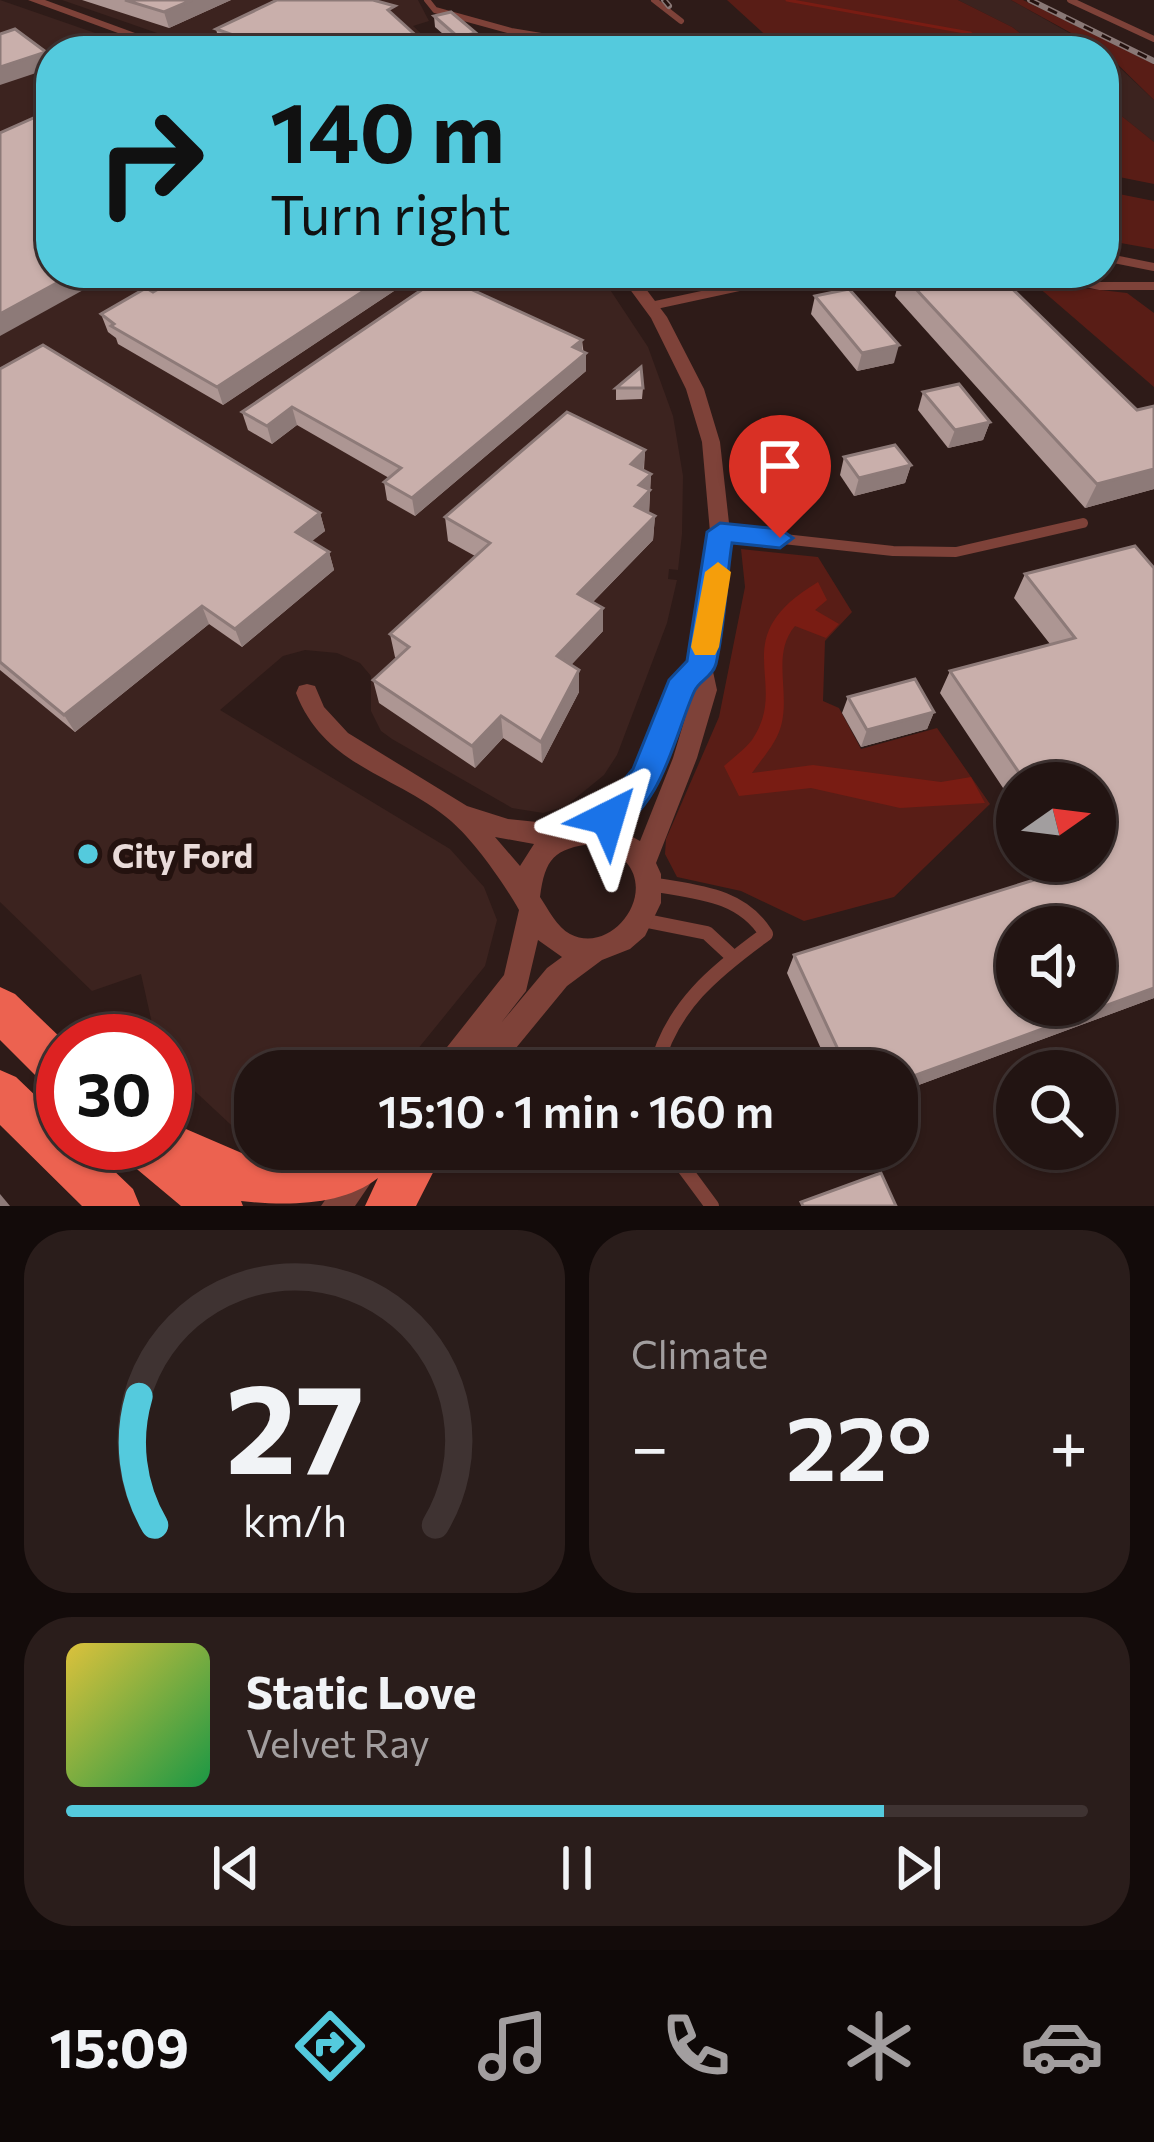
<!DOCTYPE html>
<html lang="en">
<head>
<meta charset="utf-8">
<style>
  body { margin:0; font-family:Commissioner,sans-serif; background:#2a1d1b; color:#f1f3f6; height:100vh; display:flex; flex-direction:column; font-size:45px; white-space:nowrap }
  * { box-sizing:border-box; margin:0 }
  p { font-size:39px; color:#a29e9f }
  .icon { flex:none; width:66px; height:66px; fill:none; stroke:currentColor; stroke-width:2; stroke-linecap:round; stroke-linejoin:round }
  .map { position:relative; height:1206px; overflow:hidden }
  .panel { display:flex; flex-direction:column; gap:24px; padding:24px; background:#130b0a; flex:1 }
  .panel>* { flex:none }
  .top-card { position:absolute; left:36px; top:36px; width:1083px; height:252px; border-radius:48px; box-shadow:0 3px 9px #0004,0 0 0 3px #3f3332; background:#54cadd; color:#111; overflow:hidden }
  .needle { width:78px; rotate:76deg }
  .tools { position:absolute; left:996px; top:762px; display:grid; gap:24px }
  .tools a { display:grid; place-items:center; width:120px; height:120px; border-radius:50%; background:#221412; box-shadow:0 3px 9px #0004,0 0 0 3px #3f3332; font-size:60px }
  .speed { position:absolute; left:36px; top:1014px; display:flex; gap:24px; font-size:60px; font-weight:700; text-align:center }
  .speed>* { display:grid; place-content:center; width:156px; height:156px; border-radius:50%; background:#221412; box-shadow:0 3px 9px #0004,0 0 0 3px #3f3332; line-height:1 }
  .speed .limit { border:18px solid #d22; background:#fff; color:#111 }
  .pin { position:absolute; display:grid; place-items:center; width:102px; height:102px; color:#fff; margin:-123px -51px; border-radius:50% 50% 50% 0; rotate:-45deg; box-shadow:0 0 12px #0007 }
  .pin .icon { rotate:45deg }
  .me { position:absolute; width:132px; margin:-66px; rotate:40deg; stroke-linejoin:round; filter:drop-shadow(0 0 9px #0008) }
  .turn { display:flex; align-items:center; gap:42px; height:252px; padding:0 36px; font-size:54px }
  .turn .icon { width:156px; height:156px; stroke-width:2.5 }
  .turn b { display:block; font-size:84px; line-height:102px }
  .big { font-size:90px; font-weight:600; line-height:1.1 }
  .panel .card { flex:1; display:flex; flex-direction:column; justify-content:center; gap:18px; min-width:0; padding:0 42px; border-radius:48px; background:#2a1d1b }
  .panel .dial { align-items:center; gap:0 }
  .dial svg { height:312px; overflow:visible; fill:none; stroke:#3f3332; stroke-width:7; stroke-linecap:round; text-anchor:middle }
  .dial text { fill:#f1f3f6; stroke:none }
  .song { display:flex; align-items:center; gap:36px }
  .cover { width:144px; height:144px; border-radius:18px; background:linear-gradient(135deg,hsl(50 70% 55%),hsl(140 70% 35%)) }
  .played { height:12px; border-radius:6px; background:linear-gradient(90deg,#54cadd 80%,#3f3332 80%) }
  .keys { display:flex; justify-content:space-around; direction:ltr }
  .heat { display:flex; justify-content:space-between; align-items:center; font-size:66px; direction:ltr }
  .panel .tiles { flex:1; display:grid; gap:24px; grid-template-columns:1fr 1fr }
  .card:last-child { grid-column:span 2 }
  .trip { position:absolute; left:234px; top:1050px; width:684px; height:120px; border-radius:48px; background:#221412; box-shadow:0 3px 9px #0004,0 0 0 3px #3f3332; font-weight:600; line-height:120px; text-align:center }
  .tab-bar { display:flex; height:192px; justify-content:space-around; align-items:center; background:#0e0807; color:#a29e9f }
  .tab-bar .icon { width:84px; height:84px }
  .tab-bar .current { color:#54cadd }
  .tab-bar b { font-size:54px; color:#f1f3f6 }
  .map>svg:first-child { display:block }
  .built { fill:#3c231f }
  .green { fill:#591d16 }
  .water { fill:#791c13 }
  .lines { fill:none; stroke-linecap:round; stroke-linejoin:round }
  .stream { stroke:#791c13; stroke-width:3 }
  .service-far3 { stroke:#7e4239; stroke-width:6 }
  .service-far2 { stroke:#7e4239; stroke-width:8 }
  .service-far1 { stroke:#7e4239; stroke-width:10 }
  .service { stroke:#7e4239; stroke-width:14 }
  .minor { fill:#7e4239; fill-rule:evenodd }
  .trunk { fill:#ec6250; fill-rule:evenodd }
  .rail-casing { stroke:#897876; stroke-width:6 }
  .rail { stroke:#24120f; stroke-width:3; stroke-dasharray:10; stroke-linecap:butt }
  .wall { fill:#ad9693 }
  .shaded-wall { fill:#8d7a78 }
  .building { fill:#c9afab; stroke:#8d7a78; stroke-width:3; fill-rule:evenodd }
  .route { fill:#1a73e8; stroke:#114b97; stroke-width:3 }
  .slow { fill:#f59e0b }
  .poi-dot { fill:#54cadd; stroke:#24120f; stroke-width:4.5 }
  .labels { text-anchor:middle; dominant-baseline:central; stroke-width:12; stroke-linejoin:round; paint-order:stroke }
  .poi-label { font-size:33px; font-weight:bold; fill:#e9dbd9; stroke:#24120f; text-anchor:start }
</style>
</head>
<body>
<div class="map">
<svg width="1154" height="1206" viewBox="0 0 1154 1206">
  <rect width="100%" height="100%" fill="#2e1b18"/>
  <g class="built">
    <path d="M0 0 147 51H51V273H599L648 347 673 416 683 476 682 534 678 570 669 569 668 579 677 580 667 623 617 755 604 775 566 806 543 813 512 808 392 739 381 731 371 711V676L360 663 337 653 305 650 283 656 220 710 450 849 484 887 497 920 485 966 400 1071H255V1142L244 1137 184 1081 189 1071 165 1060V1041H156L141 974 92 991 0 902Z"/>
    <path d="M62 0H418L429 21 413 26 440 51H209Z"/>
    <path d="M958 0H1011L1101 51H1044L1012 27Z"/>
    <path d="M1104 53 1154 100V142L1104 102Z"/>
  </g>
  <g class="green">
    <path d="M727 0H958L1012 27 1044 51H783Z"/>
    <path d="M1011 0H1023L1154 64V100L1104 51Z"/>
    <path d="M1104 102 1154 142V184L1104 174Z"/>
    <path d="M1104 191 1154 201V249L1104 240Z"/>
    <path d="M1022 273 1074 287 1127 293 1154 313V387Z"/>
    <path d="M741 549 818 557 852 612 825 641 823 701 839 708 861 749 937 728 990 804 894 897 804 921 741 891 677 877 665 854 666 839 719 717 745 587Z"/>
  </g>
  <path class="water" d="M818 582 827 600 815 610 839 624 826 638 795 626C772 653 789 689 782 722 778 742 763 757 752 773L813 765 941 782 971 777 985 803 900 808 811 788 739 796 724 766C733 758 745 749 752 740 792 681 722 639 818 582Z"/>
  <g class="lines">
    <g class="stream">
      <path d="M787 0 970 33 994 51"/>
      <path d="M1104 111 1118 114"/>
    </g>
    <g class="service-far3">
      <path d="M427 0 435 10 511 31 632 51"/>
      <path d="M654 0 681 21"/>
      <path d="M1070 0 1154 39"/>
      <path d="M212 51 211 41 227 34"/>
    </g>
    <g class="service-far2">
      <path d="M1104 257 1154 267"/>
      <path d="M675 273 680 281 688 279"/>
      <path d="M1040 273 1100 286H1154"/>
      <path d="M651 306 804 273"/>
    </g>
    <path class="service-far1" d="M720 532 893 551 956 552 1083 523"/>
    <g class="service">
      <path d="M651 884C694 892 741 893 766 934 715 971 670 1007 655 1071"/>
      <path d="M642 920 707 933 734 958"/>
      <path d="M670 1149 712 1206"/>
    </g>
    <g class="minor">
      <path d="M28 0H45L184 51H167Z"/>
      <path d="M618 273H634L667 317 704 389 720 442 730 532 712 667 717 690 697 758 656 863 661 874V903L645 936 630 949 602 960 567 986 497 1071H432L436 1061 504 975 519 910C503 882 475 842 451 821 396 774 325 768 296 693L299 686 307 684 315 686 324 707 348 733 467 806 508 819 566 825 580 823 603 806 632 775 650 743 672 685 691 663 710 532 702 442 686 389 651 318ZM694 688 673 758 640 841 614 827 641 801 657 777ZM495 837 534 844 520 866ZM593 844C677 865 620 960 570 934 557 927 548 909 540 897 545 859 554 848 593 844ZM538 940 562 957 547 968 501 1023 526 991Z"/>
      <path d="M360 1149H394L355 1206H321Z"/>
    </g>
    <g class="trunk">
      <path d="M0 987 15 994 64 1041 63 1094 47 1087 0 1040Z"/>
      <path d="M0 1070 16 1077 63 1122V1143H85L133 1189 140 1206H82L0 1125Z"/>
      <path d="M165 1120 244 1154 288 1165 322 1162 339 1149H445L416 1206H365L378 1178C342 1206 287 1206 241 1201L243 1206H181L132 1165 125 1148 128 1143H165Z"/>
    </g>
    <defs>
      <g id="rail">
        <path d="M664 0 669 6"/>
        <path d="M1030 0 1154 61"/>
      </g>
    </defs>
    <use href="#rail" class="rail-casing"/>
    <use href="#rail" class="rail"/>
  </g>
  <g class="wall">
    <path d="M82 0H231L169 28Z"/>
    <path d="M434 16 476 33 477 44 459 48 435 27Z"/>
    <path d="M397 18 422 41 423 51H237L220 45 216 29Z"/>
    <path d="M186 273H421L223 405 118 344 116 338 108 332 101 314 153 292Z"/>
    <path d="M901 273 1137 410 1154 406V489L1085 508 895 296Z"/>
    <path d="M815 296 894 363 857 371 811 314Z"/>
    <path d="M582 340 586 371 415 516 387 500 384 482 389 478 297 425 272 444 248 430 242 412Z"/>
    <path d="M0 369 320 513 325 531 311 541 329 552 334 570 242 647 209 624 75 732 0 670Z"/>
    <path d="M616 388H643L642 399 616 400Z"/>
    <path d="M923 392 990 422 983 440 948 448 918 410Z"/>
    <path d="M645 450 644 470 651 474 649 513 655 516 653 540 593 602 603 631 571 665 579 670V692L542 763 503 738 475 768 379 703 373 680 397 659 395 657 390 634 475 556 448 541 445 517Z"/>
    <path d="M844 457 911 465 905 483 854 496 840 475Z"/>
    <path d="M1135 546 1154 998 897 1093V1071H831L787 973 794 955 1059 872 1051 861H1095V783H1017V809L940 693 950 671 1050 644 1014 598 1025 574Z"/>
    <path d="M848 697 934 712 927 729 861 747 842 713Z"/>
  </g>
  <g class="shaded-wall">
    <path d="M192 0H231L169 28 164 12Z"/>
    <path d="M476 33 477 44 459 48 458 37Z"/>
    <path d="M422 41 423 51H404Z"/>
    <path d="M46 52 51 68 0 85V67Z"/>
    <path d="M75 273H114L0 336V314Z"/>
    <path d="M391 273H421L223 405 217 387Z"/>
    <path d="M696 273H736L696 282Z"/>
    <path d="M582 340V356L586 353V371L415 516 412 498Z"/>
    <path d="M899 345 894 363 857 371 862 353Z"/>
    <path d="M292 407 297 425 272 444 267 426Z"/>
    <path d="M990 422 983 440 948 448 955 430Z"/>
    <path d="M645 450 643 474 631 464Z"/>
    <path d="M911 465 905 483 854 496 859 478Z"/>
    <path d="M1154 469V489L1085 508 1097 484Z"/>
    <path d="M651 474 650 490 649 514 635 506 639 485Z"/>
    <path d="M320 513 325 531 301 550 296 532Z"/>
    <path d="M655 516 653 540 578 617V594Z"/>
    <path d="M329 552 334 570 242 647 235 629Z"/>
    <path d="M202 606 209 624 75 732 64 715Z"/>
    <path d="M603 608V631L558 679 557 656Z"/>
    <path d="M579 670V692L542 763 541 742Z"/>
    <path d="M934 712 927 729 861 747 867 730Z"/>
    <path d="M501 716 503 738 475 768 472 746Z"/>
    <path d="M1154 988V998L897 1093V1082Z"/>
    <path d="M0 1194 10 1206H0Z"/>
  </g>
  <g class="building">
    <path d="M125 0H192L164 12Z"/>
    <path d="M277 0H373L395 6 388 10 422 41 404 51H279L216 29Z"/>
    <path d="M451 12 476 33 458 37 434 16Z"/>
    <path d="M15 29 46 52 0 67V34Z"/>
    <path d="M51 104V273H75L0 314V133L49 111Z"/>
    <path d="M186 273H391L217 387 111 326 114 324 101 314 146 288 153 292Z"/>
    <path d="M901 273H996L1137 410 1154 406V469L1097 484Z"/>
    <path d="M442 276 582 340 573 347 586 353 412 498 384 482 401 468 292 407 267 426 242 412Z"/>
    <path d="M849 289 899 345 862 353 815 296Z"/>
    <path d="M43 345 320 513 296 532 329 552 235 629 202 606 64 715 0 662V369Z"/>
    <path d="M641 367 643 388H616Z"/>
    <path d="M959 384 990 422 955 430 923 392Z"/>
    <path d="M567 412 645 450 631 464 651 474 639 485 650 490 635 506 655 516 578 594 603 608 557 656 579 670 541 742 501 716 472 746 373 680 409 647 390 634 490 543 445 517Z"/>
    <path d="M895 445 911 465 859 478 844 457Z"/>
    <path d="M1135 546 1154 568V988L897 1082V1071H848L794 955 1082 865 1080 861H1095V783H1026L950 671 1075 638 1025 574ZM1017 927H1095V1005H1017Z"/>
    <path d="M915 679 934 712 867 730 848 697Z"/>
    <path d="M881 1173 896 1206H803L801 1202Z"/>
  </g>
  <path class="route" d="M720 523 780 529 793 538 780 548 732 543C726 582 725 625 716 664 712 678 699 680 694 692 674 737 661 813 608 833L597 828 592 818 633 769 669 680 687 661 707 532Z"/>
  <path class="slow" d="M718 562 731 572 719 647 715 655H695L691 647 705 572Z"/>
  <circle class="poi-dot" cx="88" cy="854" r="12"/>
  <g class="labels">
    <g class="poi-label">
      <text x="112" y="854">City Ford</text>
    </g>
  </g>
</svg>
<div class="tools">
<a><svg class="needle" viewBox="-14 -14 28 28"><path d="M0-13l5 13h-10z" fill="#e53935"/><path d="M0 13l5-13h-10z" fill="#a29e9f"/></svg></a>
<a><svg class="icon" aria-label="sound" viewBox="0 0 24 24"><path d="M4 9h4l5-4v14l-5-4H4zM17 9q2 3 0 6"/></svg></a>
<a><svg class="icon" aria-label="search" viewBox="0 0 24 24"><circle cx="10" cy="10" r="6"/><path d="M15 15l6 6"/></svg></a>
</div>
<div class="speed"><div class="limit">30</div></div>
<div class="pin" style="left:780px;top:538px;background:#d93025"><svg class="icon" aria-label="arrive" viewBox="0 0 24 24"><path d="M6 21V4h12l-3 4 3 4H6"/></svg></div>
<svg class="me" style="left:608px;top:818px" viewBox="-20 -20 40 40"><path d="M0-17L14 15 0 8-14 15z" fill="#1a73e8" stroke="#fff" stroke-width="4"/></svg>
<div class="trip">15:10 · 1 min · 160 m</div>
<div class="top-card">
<div class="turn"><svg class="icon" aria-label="right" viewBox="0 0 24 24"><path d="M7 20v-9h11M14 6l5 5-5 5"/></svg><div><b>140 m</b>Turn right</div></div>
</div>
</div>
<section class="panel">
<div class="tiles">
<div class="card dial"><svg viewBox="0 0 100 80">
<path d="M14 69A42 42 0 1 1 86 69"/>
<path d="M14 69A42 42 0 0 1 10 36" stroke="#54cadd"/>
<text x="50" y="56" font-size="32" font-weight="700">27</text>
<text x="50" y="72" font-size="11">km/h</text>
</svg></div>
<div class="card"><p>Climate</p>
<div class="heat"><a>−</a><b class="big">22°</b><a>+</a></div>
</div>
<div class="card">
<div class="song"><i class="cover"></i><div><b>Static Love</b><p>Velvet Ray</p></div></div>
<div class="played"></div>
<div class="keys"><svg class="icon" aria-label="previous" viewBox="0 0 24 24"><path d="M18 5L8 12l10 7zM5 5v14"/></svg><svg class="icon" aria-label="pause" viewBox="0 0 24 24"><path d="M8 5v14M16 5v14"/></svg><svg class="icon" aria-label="next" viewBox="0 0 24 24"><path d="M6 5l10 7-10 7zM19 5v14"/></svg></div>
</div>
</div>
</section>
<nav class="tab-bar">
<b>15:09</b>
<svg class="icon current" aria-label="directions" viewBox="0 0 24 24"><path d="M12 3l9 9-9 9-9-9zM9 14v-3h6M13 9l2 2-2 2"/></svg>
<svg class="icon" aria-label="music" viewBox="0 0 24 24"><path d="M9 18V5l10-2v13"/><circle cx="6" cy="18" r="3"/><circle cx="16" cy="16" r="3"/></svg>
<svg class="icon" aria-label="phone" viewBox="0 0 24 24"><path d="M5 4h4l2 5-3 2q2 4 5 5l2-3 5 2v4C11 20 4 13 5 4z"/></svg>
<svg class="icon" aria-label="climate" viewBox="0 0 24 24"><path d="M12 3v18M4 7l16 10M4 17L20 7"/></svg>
<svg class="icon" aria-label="car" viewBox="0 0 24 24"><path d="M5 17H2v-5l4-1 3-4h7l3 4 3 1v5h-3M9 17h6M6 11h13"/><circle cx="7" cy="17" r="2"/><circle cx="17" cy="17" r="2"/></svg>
</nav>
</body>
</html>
